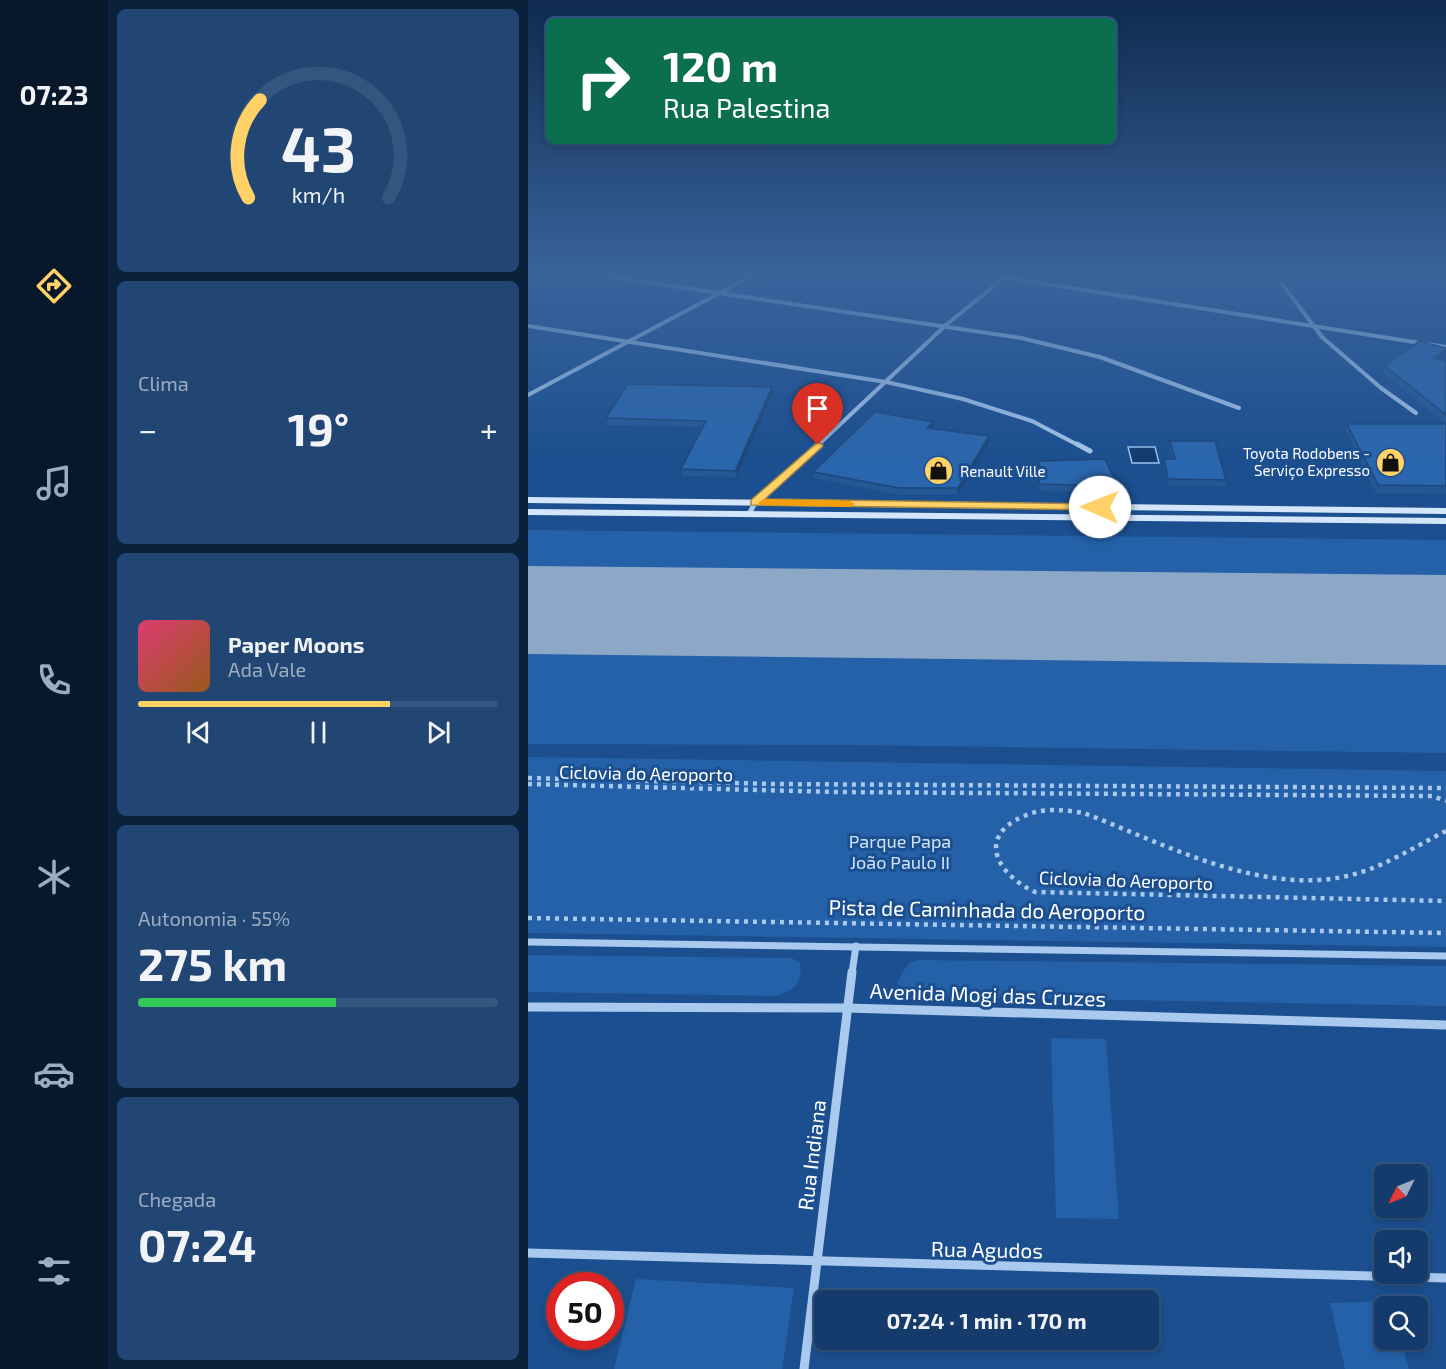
<!DOCTYPE html>
<html lang="pt">
<head>
<meta charset="utf-8">
<style>
  body { margin:0; font-family:"Exo 2",sans-serif; background:#214673; color:#f1f3f6; height:100vh; display:flex; flex-direction:column; font-size:22px; white-space:nowrap }
  * { box-sizing:border-box; margin:0 }
  p { font-size:20px; color:#9dadc1 }
  .icon { flex:none; width:33px; height:33px; fill:none; stroke:currentColor; stroke-width:2; stroke-linecap:round; stroke-linejoin:round }
  .map { position:relative; flex:1; overflow:hidden }
  .sheet { display:flex; flex-direction:column; gap:9px; padding:9px; background:#0b203b; width:420px }
  .sheet>* { flex:none }
  .top-card { position:absolute; left:18px; top:18px; width:570px; height:126px; border-radius:9px; box-shadow:0 3px 9px #0003,0 0 0 2px #33557e; background:#0b6e4f; color:#fff; overflow:hidden }
  .needle { width:39px; rotate:227deg }
  .fabs { position:absolute; left:846px; top:1164px; display:grid; gap:12px }
  .fabs a { display:grid; place-items:center; width:54px; height:54px; border-radius:9px; background:#143b6b; box-shadow:0 3px 9px #0003,0 0 0 2px #33557e; font-size:30px }
  .speed { position:absolute; left:18px; top:1272px; display:flex; gap:12px; font-size:30px; font-weight:700; text-align:center }
  .speed>* { display:grid; place-content:center; width:78px; height:78px; border-radius:50%; background:#143b6b; box-shadow:0 3px 9px #0003,0 0 0 2px #33557e; line-height:1 }
  .speed .limit { border:9px solid #d22; background:#fff; color:#111 }
  .pin { position:absolute; display:grid; place-items:center; width:51px; height:51px; color:#fff; margin:-62px -26px; border-radius:50% 50% 50% 0; rotate:-45deg; box-shadow:0 0 6px #0007 }
  .pin .icon { rotate:45deg }
  .me { position:absolute; width:66px; margin:-33px; rotate:271deg; stroke-linejoin:round; filter:drop-shadow(0 0 4px #0008) }
  .turn { display:flex; align-items:center; gap:21px; height:126px; padding:0 18px; font-size:27px }
  .turn .icon { width:78px; height:78px; stroke-width:2.5 }
  .turn b { display:block; font-size:42px; line-height:51px }
  .big { font-size:45px; font-weight:700; line-height:1.1 }
  .sheet .card { flex:1; display:flex; flex-direction:column; justify-content:center; gap:9px; min-width:0; padding:0 21px; border-radius:9px; background:#214673 }
  .sheet .dial { align-items:center; gap:0 }
  .dial svg { height:156px; overflow:visible; fill:none; stroke:#33557e; stroke-width:7; stroke-linecap:round; text-anchor:middle }
  .dial text { fill:#f1f3f6; stroke:none }
  .song { display:flex; align-items:center; gap:18px }
  .cover { width:72px; height:72px; border-radius:9px; background:linear-gradient(135deg,hsl(340 70% 55%),hsl(30 70% 35%)) }
  .played { height:6px; border-radius:3px; background:linear-gradient(90deg,#ffd166 70%,#33557e 70%) }
  .keys { display:flex; justify-content:space-around; direction:ltr }
  .heat { display:flex; justify-content:space-between; align-items:center; font-size:33px; direction:ltr }
  .charge { height:9px; border-radius:4px; background:linear-gradient(90deg,#34c759 55%,#33557e 0) }
  .trip { position:absolute; left:286px; top:1290px; width:345px; height:60px; border-radius:9px; background:#143b6b; box-shadow:0 3px 9px #0003,0 0 0 2px #33557e; font-weight:700; line-height:60px; text-align:center }
  main { display:flex; flex:1; min-height:0 }
  .tab-bar { display:flex; flex-direction:column; width:108px; justify-content:space-around; align-items:center; background:#08182b; color:#9dadc1 }
  .tab-bar .icon { width:42px; height:42px }
  .tab-bar .on { color:#ffd166 }
  .tab-bar b { font-size:27px; color:#f1f3f6 }
  .map>svg:first-child { display:block }
  .green { fill:#2461a8 }
  .water { fill:#123a6d; stroke:#9cc4f0; stroke-width:1.5 }
  .lines { fill:none; stroke-linecap:round; stroke-linejoin:round }
  .runway { fill:#8da7c7; fill-rule:evenodd }
  .path { stroke:#a9c9ee; stroke-width:4.5; stroke-dasharray:4 5; stroke-linecap:butt }
  .street-far3 { stroke:#a9c9ee; stroke-width:4 }
  .street-far2 { stroke:#a9c9ee; stroke-width:5 }
  .street-far1 { stroke:#a9c9ee; stroke-width:7 }
  .street { stroke:#a9c9ee; stroke-width:9 }
  .secondary { fill:#d6e6fa; fill-rule:evenodd }
  .wall { fill:#245895 }
  .shaded-wall { fill:#1d4779 }
  .building { fill:#2a66ad; stroke:#1d4779; stroke-width:1.5 }
  .route { fill:#ffd166; stroke:#a68842; stroke-width:1.5 }
  .slow { fill:#f59e0b }
  .labels { text-anchor:middle; dominant-baseline:central; stroke-width:6; stroke-linejoin:round; paint-order:stroke }
  .far-poi-label { font-size:15px; fill:#fff; stroke:#1b4f8f; text-anchor:end }
  .street-label { font-size:18px; fill:#fff; stroke:#1b4f8f }
  .park-label { font-size:18px; fill:#cfe3fa; stroke:#1b4f8f }
  .near-street-label { font-size:21px; fill:#fff; stroke:#1b4f8f }
</style>
</head>
<body>
<main>
<nav class="tab-bar">
<b>07:23</b>
<svg class="icon on" aria-label="directions" viewBox="0 0 24 24"><path d="M12 3l9 9-9 9-9-9zM9 14v-3h6M13 9l2 2-2 2"/></svg>
<svg class="icon" aria-label="music" viewBox="0 0 24 24"><path d="M9 18V5l10-2v13"/><circle cx="6" cy="18" r="3"/><circle cx="16" cy="16" r="3"/></svg>
<svg class="icon" aria-label="phone" viewBox="0 0 24 24"><path d="M5 4h4l2 5-3 2q2 4 5 5l2-3 5 2v4C11 20 4 13 5 4z"/></svg>
<svg class="icon" aria-label="climate" viewBox="0 0 24 24"><path d="M12 3v18M4 7l16 10M4 17L20 7"/></svg>
<svg class="icon" aria-label="car" viewBox="0 0 24 24"><path d="M5 17H2v-5l4-1 3-4h7l3 4 3 1v5h-3M9 17h6M6 11h13"/><circle cx="7" cy="17" r="2"/><circle cx="17" cy="17" r="2"/></svg>
<svg class="icon" aria-label="filters" viewBox="0 0 24 24"><path d="M4 7h16M4 17h16"/><circle cx="9" cy="7" r="2"/><circle cx="15" cy="17" r="2"/></svg>
</nav>
<section class="sheet">
<div class="card dial"><svg viewBox="0 0 100 80">
<path d="M14 69A42 42 0 1 1 86 69"/>
<path d="M14 69A42 42 0 0 1 20 19" stroke="#ffd166"/>
<text x="50" y="56" font-size="32" font-weight="700">43</text>
<text x="50" y="72" font-size="11">km/h</text>
</svg></div>
<div class="card"><p>Clima</p>
<div class="heat"><a>−</a><b class="big">19°</b><a>+</a></div>
</div>
<div class="card">
<div class="song"><i class="cover"></i><div><b>Paper Moons</b><p>Ada Vale</p></div></div>
<div class="played"></div>
<div class="keys"><svg class="icon" aria-label="previous" viewBox="0 0 24 24"><path d="M18 5L8 12l10 7zM5 5v14"/></svg><svg class="icon" aria-label="pause" viewBox="0 0 24 24"><path d="M8 5v14M16 5v14"/></svg><svg class="icon" aria-label="next" viewBox="0 0 24 24"><path d="M6 5l10 7-10 7zM19 5v14"/></svg></div>
</div>
<div class="card"><p>Autonomia · 55%</p><b class="big">275 km</b><div class="charge"></div></div>
<div class="card"><p>Chegada</p><b class="big">07:24</b></div>
</section>
<div class="map">
<svg width="918" height="1369" viewBox="0 0 918 1369">
  <rect width="100%" height="100%" fill="#1b4f8f"/>
  <g class="green">
    <path d="M0 530 918 540V599L0 590Z"/>
    <path d="M0 629 918 641V753L324 745 0 744Z"/>
    <path d="M0 757 918 771V947L0 933Z"/>
    <path d="M0 955 263 958 272 962C275 983 266 991 247 996L0 992Z"/>
    <path d="M389 960 918 966V1006L385 996 377 993 369 982 380 964Z"/>
    <path d="M523 1038 578 1039 591 1219 528 1218Z"/>
    <path d="M108 1279 266 1288 254 1369H86Z"/>
    <path d="M863 1301 865 1306H856V1340H873L881 1369H817L802 1303Z"/>
  </g>
  <path class="water" d="M600 447H627L631 463H604Z"/>
  <g class="lines">
    <path class="runway" d="M0 566 918 575V665L0 654Z"/>
    <g class="path">
      <path d="M0 778 246 784 918 788"/>
      <path d="M0 784 307 792 904 796 918 801"/>
      <path d="M918 831C888 846 859 865 827 874 738 899 637 844 556 813 536 810 515 807 496 816 447 837 470 875 507 892L918 901"/>
      <path d="M0 918 918 933"/>
    </g>
    <g class="street-far3">
      <path d="M50 272 493 338 572 357 711 408"/>
      <path d="M443 272 918 347"/>
      <path d="M745 272 794 337 853 388 888 413"/>
      <path d="M0 326 358 382 435 399 504 421 552 446"/>
      <path d="M0 395 231 272"/>
      <path d="M289 446 418 325 477 277"/>
    </g>
    <g class="street-far2">
      <path d="M549 444 562 451"/>
      <path d="M221 514 227 503 290 444"/>
    </g>
    <g class="street-far1">
      <path d="M0 942 918 956"/>
      <path d="M324 973 328 946"/>
    </g>
    <g class="street">
      <path d="M0 1007 318 1008 918 1025"/>
      <path d="M0 1253 918 1278"/>
      <path d="M276 1369 324 972"/>
    </g>
    <g class="secondary">
      <path d="M0 497 918 508V514L0 503Z"/>
      <path d="M0 509 918 518V524L0 515Z"/>
    </g>
  </g>
  <g class="wall">
    <path d="M918 355 912 359 918 361V424L855 373 857 366Z"/>
    <path d="M245 394 208 477 154 476 153 469 175 427 79 425 78 418Z"/>
    <path d="M405 422 404 429 461 443 430 494 371 495 286 478 285 472Z"/>
    <path d="M819 424H918V494L848 493 818 431Z"/>
    <path d="M642 441 698 480V486H640L635 465 636 459H644L642 448Z"/>
    <path d="M511 461 590 486V493L511 491Z"/>
  </g>
  <g class="shaded-wall">
    <path d="M918 349V355L904 365 906 358Z"/>
    <path d="M244 387 245 394 208 477 207 471Z"/>
    <path d="M405 422V428L399 434V428Z"/>
    <path d="M461 436V443L430 494V488Z"/>
  </g>
  <g class="building">
    <path d="M891 341 918 348V349L906 358 918 361V415L857 366Z"/>
    <path d="M100 384 244 387 207 471 153 469 178 421 78 418Z"/>
    <path d="M347 412 405 422 399 428 461 436 430 488H371L285 472Z"/>
    <path d="M819 424H918V486L850 485Z"/>
    <path d="M642 441H687L698 480 640 479 636 459H647Z"/>
    <path d="M577 459 590 486 511 484V461Z"/>
  </g>
  <linearGradient id="sky" x2="0" y2="1"><stop stop-color="#0f2b4f"/><stop offset="0.59" stop-color="#39639b"/><stop offset="1" stop-color="#39639b" stop-opacity="0"/></linearGradient>
  <rect width="918" height="464" fill="url(#sky)"/>
  <path class="route" d="M290 442 295 445 294 447 237 499 572 504 578 507 572 510 223 505V500Z"/>
  <path class="slow" d="M236 499 322 501 327 504 322 507 232 505 230 503Z"/>
  <defs>
    <symbol id="shop-disc" viewBox="-11 -11 22 22"><circle r="9.5" fill="#ffd166" stroke="#1b4f8f"/><path d="M-5-2.5h2.3a2.7 3.5 0 0 1 5.4 0H5L5.5 6h-11ZM-1.5-2.5h3a1.5 2.3 0 0 0-3 0Z" fill="#111"/></symbol>
  </defs>
  <g fill-rule="evenodd">
    <use href="#shop-disc" x="846" y="446" width="33" height="33"/>
    <use href="#shop-disc" x="394" y="454" width="33" height="33"/>
  </g>
  <g class="labels">
    <g class="far-poi-label">
      <text x="842" y="453">Toyota Rodobens -<tspan x="842" dy="17">Serviço Expresso</tspan></text>
      <text x="432" y="471" text-anchor="start">Renault Ville</text>
    </g>
    <g class="street-label">
      <text transform="translate(118 773) rotate(1)">Ciclovia do Aeroporto</text>
      <text transform="translate(598 880) rotate(2)">Ciclovia do Aeroporto</text>
    </g>
    <g class="park-label">
      <text x="372" y="841">Parque Papa<tspan x="372" dy="21">João Paulo II</tspan></text>
    </g>
    <g class="near-street-label">
      <text transform="translate(459 909) rotate(1)">Pista de Caminhada do Aeroporto</text>
      <text transform="translate(460 994) rotate(2)">Avenida Mogi das Cruzes</text>
      <text transform="translate(283 1155) rotate(-83)">Rua Indiana</text>
      <text transform="translate(459 1249) rotate(1)">Rua Agudos</text>
    </g>
  </g>
</svg>
<div class="fabs">
<a><svg class="needle" viewBox="-14 -14 28 28"><path d="M0-13l5 13h-10z" fill="#e53935"/><path d="M0 13l5-13h-10z" fill="#9dadc1"/></svg></a>
<a><svg class="icon" aria-label="sound" viewBox="0 0 24 24"><path d="M4 9h4l5-4v14l-5-4H4zM17 9q2 3 0 6"/></svg></a>
<a><svg class="icon" aria-label="search" viewBox="0 0 24 24"><circle cx="10" cy="10" r="6"/><path d="M15 15l6 6"/></svg></a>
</div>
<div class="speed"><div class="limit">50</div></div>
<div class="pin" style="left:290px;top:445px;background:#d93025"><svg class="icon" aria-label="arrive" viewBox="0 0 24 24"><path d="M6 21V4h12l-3 4 3 4H6"/></svg></div>
<svg class="me" style="left:572px;top:507px" viewBox="-20 -20 40 40"><circle r="19" fill="#fff"/><path d="M0-13L10 11 0 6-10 11z" fill="#ffd166"/></svg>
<div class="trip">07:24 · 1 min · 170 m</div>
<div class="top-card">
<div class="turn"><svg class="icon" aria-label="right" viewBox="0 0 24 24"><path d="M7 20v-9h11M14 6l5 5-5 5"/></svg><div><b>120 m</b>Rua Palestina</div></div>
</div>
</div>
</main>
</body>
</html>
